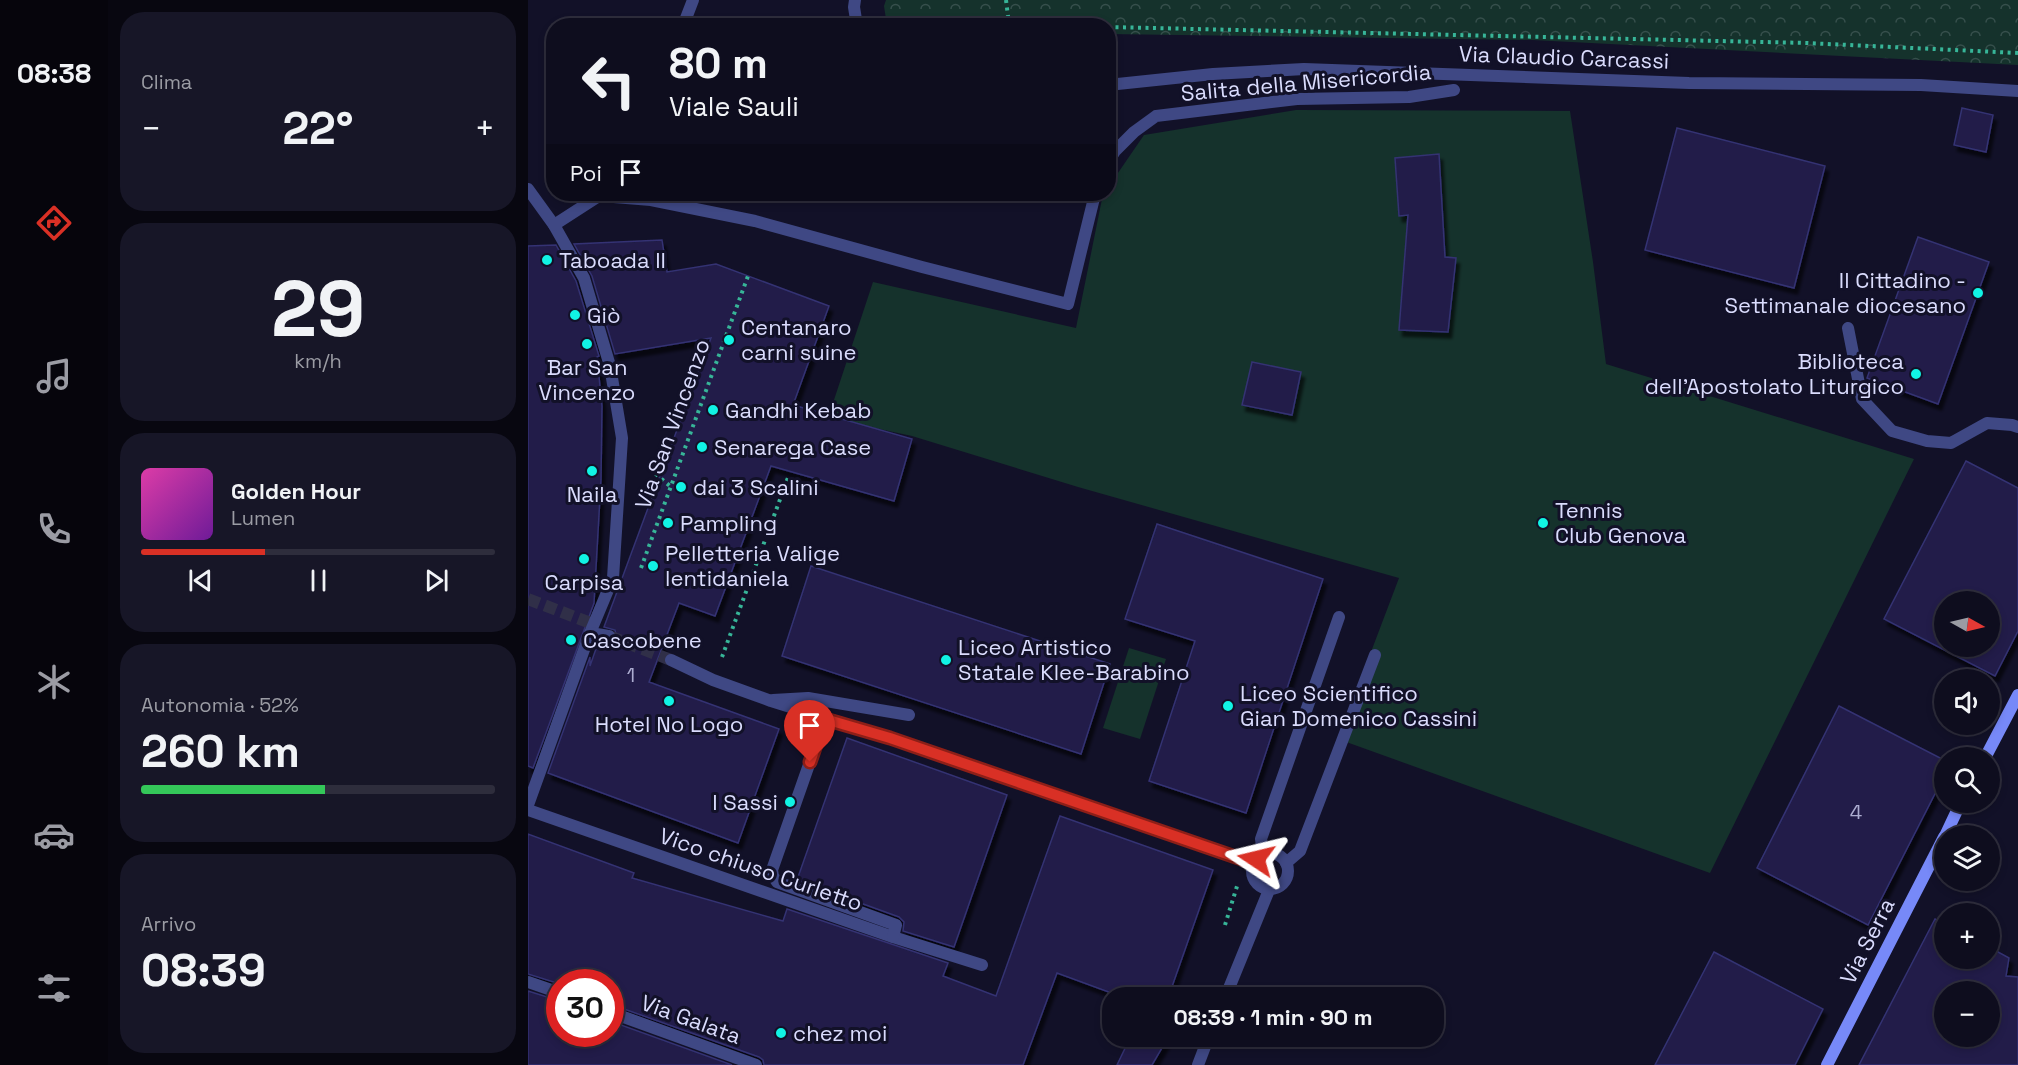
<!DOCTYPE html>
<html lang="it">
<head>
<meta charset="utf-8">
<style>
  body { margin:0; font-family:"Space Grotesk",sans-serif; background:#171627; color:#f1f3f6; height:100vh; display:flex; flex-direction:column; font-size:22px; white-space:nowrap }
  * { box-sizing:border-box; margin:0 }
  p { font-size:20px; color:#9b9ca4 }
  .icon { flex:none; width:33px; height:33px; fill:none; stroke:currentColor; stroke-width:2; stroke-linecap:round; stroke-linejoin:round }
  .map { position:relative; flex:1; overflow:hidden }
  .side { display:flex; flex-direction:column; gap:12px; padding:12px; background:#080710; width:420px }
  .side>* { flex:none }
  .banner { position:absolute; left:18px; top:18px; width:570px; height:183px; border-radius:24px; box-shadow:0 3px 9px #0003,0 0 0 2px #2e2d3c; background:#0e0d1e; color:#f1f3f6; overflow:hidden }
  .needle { width:39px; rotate:98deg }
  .controls { position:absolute; left:1406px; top:591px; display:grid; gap:12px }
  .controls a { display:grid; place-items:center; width:66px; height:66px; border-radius:50%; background:#0e0d1e; box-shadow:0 3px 9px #0003,0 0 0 2px #2e2d3c; font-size:30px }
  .speed { position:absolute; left:18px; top:969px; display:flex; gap:12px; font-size:30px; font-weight:700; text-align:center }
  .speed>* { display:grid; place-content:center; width:78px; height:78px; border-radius:50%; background:#0e0d1e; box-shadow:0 3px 9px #0003,0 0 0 2px #2e2d3c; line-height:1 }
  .speed .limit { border:9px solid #d22; background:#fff; color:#111 }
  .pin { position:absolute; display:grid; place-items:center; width:51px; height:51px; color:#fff; margin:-62px -26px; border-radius:50% 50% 50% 0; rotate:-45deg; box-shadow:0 0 6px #0007 }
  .pin .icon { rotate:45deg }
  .me { position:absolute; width:66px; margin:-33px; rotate:280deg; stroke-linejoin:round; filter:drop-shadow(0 0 4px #0008) }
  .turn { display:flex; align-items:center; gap:21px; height:126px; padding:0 24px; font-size:27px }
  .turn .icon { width:78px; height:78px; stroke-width:2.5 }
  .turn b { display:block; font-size:42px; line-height:51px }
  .then { display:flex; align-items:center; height:57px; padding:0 24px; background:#0003; gap:12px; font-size:22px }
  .big { font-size:45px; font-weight:600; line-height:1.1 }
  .side .tile { flex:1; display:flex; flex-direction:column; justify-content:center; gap:9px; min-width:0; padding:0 21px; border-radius:24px; background:#171627 }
  .side .dial { align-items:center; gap:0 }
  .dial b { font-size:78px; line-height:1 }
  .song { display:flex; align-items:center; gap:18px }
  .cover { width:72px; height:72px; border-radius:9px; background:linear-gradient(135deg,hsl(320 70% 55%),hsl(280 70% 35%)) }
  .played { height:6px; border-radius:3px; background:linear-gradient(90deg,#d93025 35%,#2e2d3c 35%) }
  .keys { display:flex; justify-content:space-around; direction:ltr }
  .heat { display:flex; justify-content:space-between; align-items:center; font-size:33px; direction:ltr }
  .charge { height:9px; border-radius:4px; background:linear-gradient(90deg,#34c759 52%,#2e2d3c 0) }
  .trip { position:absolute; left:574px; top:987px; width:342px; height:60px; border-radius:24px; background:#0e0d1e; box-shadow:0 3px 9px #0003,0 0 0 2px #2e2d3c; font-weight:600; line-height:60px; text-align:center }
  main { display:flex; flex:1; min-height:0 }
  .tabs { display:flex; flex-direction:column; width:108px; justify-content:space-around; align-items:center; background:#06050c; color:#9b9ca4 }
  .tabs .icon { width:42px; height:42px }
  .tabs .on { color:#d93025 }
  .tabs b { font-size:27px; color:#f1f3f6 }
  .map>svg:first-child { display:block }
  .park { fill:url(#park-crowns) }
  .pitch { fill:#15322c }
  .building { fill:#201e48; stroke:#343273; stroke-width:1.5; fill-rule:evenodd; filter:url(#shadow) }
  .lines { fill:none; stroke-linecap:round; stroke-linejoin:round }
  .pedestrian-tunnel { stroke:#302f48; stroke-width:12; stroke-dasharray:12 6; stroke-linecap:butt }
  .minor-tunnel { stroke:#302f48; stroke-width:12; stroke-dasharray:12 6; stroke-linecap:butt }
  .path { stroke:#37b598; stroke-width:4; stroke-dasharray:3 4.5; stroke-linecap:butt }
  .service { stroke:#3f4884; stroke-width:12 }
  .pedestrian { stroke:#3f4884; stroke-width:12 }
  .minor { stroke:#3f4884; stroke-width:12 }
  .secondary { stroke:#7789f8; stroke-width:12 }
  .route-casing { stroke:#8d1f18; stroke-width:15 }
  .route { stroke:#d93025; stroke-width:10 }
  .poi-dot { fill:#11f3e4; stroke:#121128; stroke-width:2 }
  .labels { text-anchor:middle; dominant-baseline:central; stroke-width:6; stroke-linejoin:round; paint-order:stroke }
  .number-label { font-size:20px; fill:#acacd0 }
  .street-label { font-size:22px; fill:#dadcfd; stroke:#121128 }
  .poi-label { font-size:22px; fill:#dadcfd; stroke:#121128; text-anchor:start }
</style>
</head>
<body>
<main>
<nav class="tabs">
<b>08:38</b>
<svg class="icon on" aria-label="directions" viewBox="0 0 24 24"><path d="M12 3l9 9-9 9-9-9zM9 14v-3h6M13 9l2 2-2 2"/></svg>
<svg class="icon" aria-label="music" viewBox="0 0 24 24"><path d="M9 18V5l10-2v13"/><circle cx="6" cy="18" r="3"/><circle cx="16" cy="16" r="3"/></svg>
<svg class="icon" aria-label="phone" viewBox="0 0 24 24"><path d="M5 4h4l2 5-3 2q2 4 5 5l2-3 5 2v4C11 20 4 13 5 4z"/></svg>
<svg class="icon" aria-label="climate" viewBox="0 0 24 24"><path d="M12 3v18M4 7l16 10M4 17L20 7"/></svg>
<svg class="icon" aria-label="car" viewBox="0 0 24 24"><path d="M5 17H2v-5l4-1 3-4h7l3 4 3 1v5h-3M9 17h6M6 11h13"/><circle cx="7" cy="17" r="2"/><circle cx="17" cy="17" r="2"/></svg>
<svg class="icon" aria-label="filters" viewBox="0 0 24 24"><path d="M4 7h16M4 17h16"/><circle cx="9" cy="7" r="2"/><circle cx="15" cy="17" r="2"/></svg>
</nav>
<section class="side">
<div class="tile"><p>Clima</p>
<div class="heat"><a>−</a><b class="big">22°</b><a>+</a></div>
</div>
<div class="tile dial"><b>29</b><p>km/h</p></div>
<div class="tile">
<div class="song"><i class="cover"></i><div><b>Golden Hour</b><p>Lumen</p></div></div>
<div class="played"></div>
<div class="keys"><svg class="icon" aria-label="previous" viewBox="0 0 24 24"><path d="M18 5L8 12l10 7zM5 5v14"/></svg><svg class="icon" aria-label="pause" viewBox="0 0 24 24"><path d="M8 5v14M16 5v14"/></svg><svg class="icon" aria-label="next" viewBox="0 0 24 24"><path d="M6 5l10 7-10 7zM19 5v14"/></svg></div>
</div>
<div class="tile"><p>Autonomia · 52%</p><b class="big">260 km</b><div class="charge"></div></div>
<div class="tile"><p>Arrivo</p><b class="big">08:39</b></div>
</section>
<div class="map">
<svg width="1490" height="1065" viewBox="0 0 1490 1065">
  <defs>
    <pattern id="park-crowns" width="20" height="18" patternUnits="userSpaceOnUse" patternTransform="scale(1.5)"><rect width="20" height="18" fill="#15322c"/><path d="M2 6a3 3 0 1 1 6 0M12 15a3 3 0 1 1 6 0" fill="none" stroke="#364f4c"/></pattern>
    <filter id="shadow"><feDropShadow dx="3.5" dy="6" stdDeviation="1.5" flood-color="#0009"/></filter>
  </defs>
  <rect width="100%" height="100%" fill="#121128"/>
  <path class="park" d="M358 0H1490V65L1005 40 581 34 580 26 359 25 356 6Z"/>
  <g class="pitch">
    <path d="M768 110 1042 111 1065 262 1078 364 1386 459 1182 873 810 739 871 578 550 487 384 436 300 418 345 282 548 328 575 194H580L581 186 616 135Z"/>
    <path d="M601 648 638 659 612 739 575 728Z"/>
  </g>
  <g class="building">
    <path d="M1434 108 1465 115 1458 152 1426 145Z"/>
    <path d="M1149 128 1297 166 1266 288 1117 250Z"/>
    <path d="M911 154 917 257 928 258 920 332 871 330 880 215 871 216 867 158Z"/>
    <path d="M1390 237 1461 262 1410 404 1339 378Z"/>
    <path d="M134 240 139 272 188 264 301 306 265 405 384 439 366 501 243 466 187 616 151 603 121 682 251 729 210 843 20 773 62 657V666L70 643 83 644 89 638 87 630 76 627 183 338 87 354 64 276 46 244Z"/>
    <path d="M28 245 48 281 71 356 69 357 74 406 73 479 66 603 5 768 0 766V246Z"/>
    <path d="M724 362 773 372 764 415 714 405Z"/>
    <path d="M1438 461 1490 488V631L1467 676 1356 619ZM1416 602H1461V646H1416Z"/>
    <path d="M629 524 795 579 718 813 621 781 667 641 597 619Z"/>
    <path d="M283 566 582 664 553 754 254 656Z"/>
    <path d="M1311 706 1416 760V776L1340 925 1229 868Z"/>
    <path d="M319 738 479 795 426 947 375 931 376 922 371 917 269 880Z"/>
    <path d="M532 816 685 870 640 998H597L529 973 495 1065H236L235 1060 231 1057 82 1004V982H32V984L0 974V834L106 873 104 878 255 921 259 909 420 963 415 976 468 996Z"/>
    <path d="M1407 919 1416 924V958H1461V947L1481 958 1478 976 1490 977V1065H1331ZM1416 992H1461V1036H1416Z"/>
    <path d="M1186 952 1295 1009 1267 1065H1127Z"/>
    <path d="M0 991 32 1001V1034H82V1021L204 1065H0Z"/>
    <path d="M603 1036H641L624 1065H589Z"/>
  </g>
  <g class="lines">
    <path class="pedestrian-tunnel" d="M0 599 65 624"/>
    <path class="minor-tunnel" d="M81 636 143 660"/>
    <g class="path">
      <path d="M478 0 481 24 534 26"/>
      <path d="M580 27 1279 43 1490 53"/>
      <path d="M122 469 143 487"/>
      <path d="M113 568 220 276"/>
      <path d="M194 657 261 475"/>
      <path d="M697 925 710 883"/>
    </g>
    <g class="service">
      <path d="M1320 328 1334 399 1364 431 1399 441 1423 443 1459 423 1484 425 1490 427"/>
      <path d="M245 700 280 698 381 715"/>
      <path d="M735 854 733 839 811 617"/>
      <path d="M758 863 772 851 847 655"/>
    </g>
    <g class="pedestrian">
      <path d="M155 26 165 0"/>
      <path d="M580 162 587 151 606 132 628 116 769 99 881 97 926 90"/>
      <path d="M0 189 26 225 56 278 82 366 94 438 85 578 62 633 0 805"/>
      <path d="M73 196 123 200 227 221 394 267 540 304 567 194"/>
      <path d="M26 225 74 194"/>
      <path d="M62 633 81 636"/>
      <path d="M0 810 365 937 454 965"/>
      <path d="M0 982 32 993"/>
      <path d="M82 1012 228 1065"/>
    </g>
    <g class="minor">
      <path d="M327 0 326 7 329 26"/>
      <path d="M580 85 685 74 776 69 1161 83 1393 85 1490 91"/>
      <path d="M143 660 185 680 243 701 362 738 725 863"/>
      <path d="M297 719 244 870 245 876 249 882 368 925 365 937"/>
      <circle cx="742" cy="871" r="18"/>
      <path d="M697 998 741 890"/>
      <path d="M670 1065 681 1036"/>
    </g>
    <g class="secondary">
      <path d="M1457 758 1490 695"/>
      <path d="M1417 836 1433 802"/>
      <path d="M1299 1065 1416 837"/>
    </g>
  </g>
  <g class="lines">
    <defs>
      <path id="route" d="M282 762 297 719 362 738 725 863 728 859"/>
    </defs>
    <use href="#route" class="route-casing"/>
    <use href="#route" class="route"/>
  </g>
  <g class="poi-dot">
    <circle cx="19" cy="260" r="6"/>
    <circle cx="1450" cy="293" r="6"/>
    <circle cx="47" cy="315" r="6"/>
    <circle cx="201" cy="340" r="6"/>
    <circle cx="59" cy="344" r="6"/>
    <circle cx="1388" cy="374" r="6"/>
    <circle cx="185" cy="410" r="6"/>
    <circle cx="174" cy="447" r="6"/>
    <circle cx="64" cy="471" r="6"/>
    <circle cx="153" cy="487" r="6"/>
    <circle cx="140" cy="523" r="6"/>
    <circle cx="1015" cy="523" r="6"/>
    <circle cx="56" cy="559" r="6"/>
    <circle cx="125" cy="566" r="6"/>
    <circle cx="43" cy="640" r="6"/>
    <circle cx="418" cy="660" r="6"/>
    <circle cx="141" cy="701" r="6"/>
    <circle cx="700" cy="706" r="6"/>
    <circle cx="262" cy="802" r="6"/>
    <circle cx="253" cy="1033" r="6"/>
  </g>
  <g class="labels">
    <g class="number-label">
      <text x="103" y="675">1</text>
      <text x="1328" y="812">4</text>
    </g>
    <g class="street-label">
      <text transform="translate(1036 57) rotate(2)">Via Claudio Carcassi</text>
      <text transform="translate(778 82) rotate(-5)">Salita della Misericordia</text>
      <text transform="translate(144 424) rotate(-70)">Via San Vincenzo</text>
      <text transform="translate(233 869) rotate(19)">Vico chiuso Curletto</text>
      <text transform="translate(1339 941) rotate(-63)">Via Serra</text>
      <text transform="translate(163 1019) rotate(20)">Via Galata</text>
    </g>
    <g class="poi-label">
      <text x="31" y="260">Taboada II</text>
      <text x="1438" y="280" text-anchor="end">Il Cittadino -<tspan x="1438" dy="25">Settimanale diocesano</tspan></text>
      <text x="59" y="315">Giò</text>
      <text x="213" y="327">Centanaro<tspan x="213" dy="25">carni suine</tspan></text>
      <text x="1376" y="361" text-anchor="end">Biblioteca<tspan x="1376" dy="25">dell'Apostolato Liturgico</tspan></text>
      <text x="59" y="367" text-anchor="middle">Bar San<tspan x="59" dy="25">Vincenzo</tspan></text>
      <text x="197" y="410">Gandhi Kebab</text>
      <text x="186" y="447">Senarega Case</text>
      <text x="165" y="487">dai 3 Scalini</text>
      <text x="64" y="494" text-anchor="middle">Naila</text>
      <text x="1027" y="510">Tennis<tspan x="1027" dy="25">Club Genova</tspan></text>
      <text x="152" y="523">Pampling</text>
      <text x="137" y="553">Pelletteria Valige<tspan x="137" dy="25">lentidaniela</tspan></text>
      <text x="56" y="582" text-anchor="middle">Carpisa</text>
      <text x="55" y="640">Cascobene</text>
      <text x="430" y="647">Liceo Artistico<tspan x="430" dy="25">Statale Klee-Barabino</tspan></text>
      <text x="712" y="693">Liceo Scientifico<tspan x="712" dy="25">Gian Domenico Cassini</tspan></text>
      <text x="141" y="724" text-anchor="middle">Hotel No Logo</text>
      <text x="250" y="802" text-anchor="end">I Sassi</text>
      <text x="265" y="1033">chez moi</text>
    </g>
  </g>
</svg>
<div class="controls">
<a><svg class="needle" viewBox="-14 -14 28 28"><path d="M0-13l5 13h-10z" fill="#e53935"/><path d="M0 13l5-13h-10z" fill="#9b9ca4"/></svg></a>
<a><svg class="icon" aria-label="sound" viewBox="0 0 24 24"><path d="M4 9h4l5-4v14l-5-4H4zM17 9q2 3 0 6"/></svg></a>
<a><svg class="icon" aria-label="search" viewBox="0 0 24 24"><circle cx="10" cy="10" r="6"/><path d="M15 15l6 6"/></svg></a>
<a><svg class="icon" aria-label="layers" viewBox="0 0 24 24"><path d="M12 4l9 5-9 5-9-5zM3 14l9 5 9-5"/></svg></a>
<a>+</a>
<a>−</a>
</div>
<div class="speed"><div class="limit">30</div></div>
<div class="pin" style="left:282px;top:762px;background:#d93025"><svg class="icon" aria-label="arrive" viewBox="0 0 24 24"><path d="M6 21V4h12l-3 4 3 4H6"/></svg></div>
<svg class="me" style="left:728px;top:859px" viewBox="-20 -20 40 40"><path d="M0-17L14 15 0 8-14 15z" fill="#d93025" stroke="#fff" stroke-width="4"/></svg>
<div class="trip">08:39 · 1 min · 90 m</div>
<div class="banner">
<div class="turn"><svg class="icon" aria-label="left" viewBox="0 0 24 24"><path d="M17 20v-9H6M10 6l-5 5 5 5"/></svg><div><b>80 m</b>Viale Sauli</div></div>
<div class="then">Poi<svg class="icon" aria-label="arrive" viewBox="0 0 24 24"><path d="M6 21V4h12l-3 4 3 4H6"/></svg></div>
</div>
</div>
</main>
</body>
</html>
